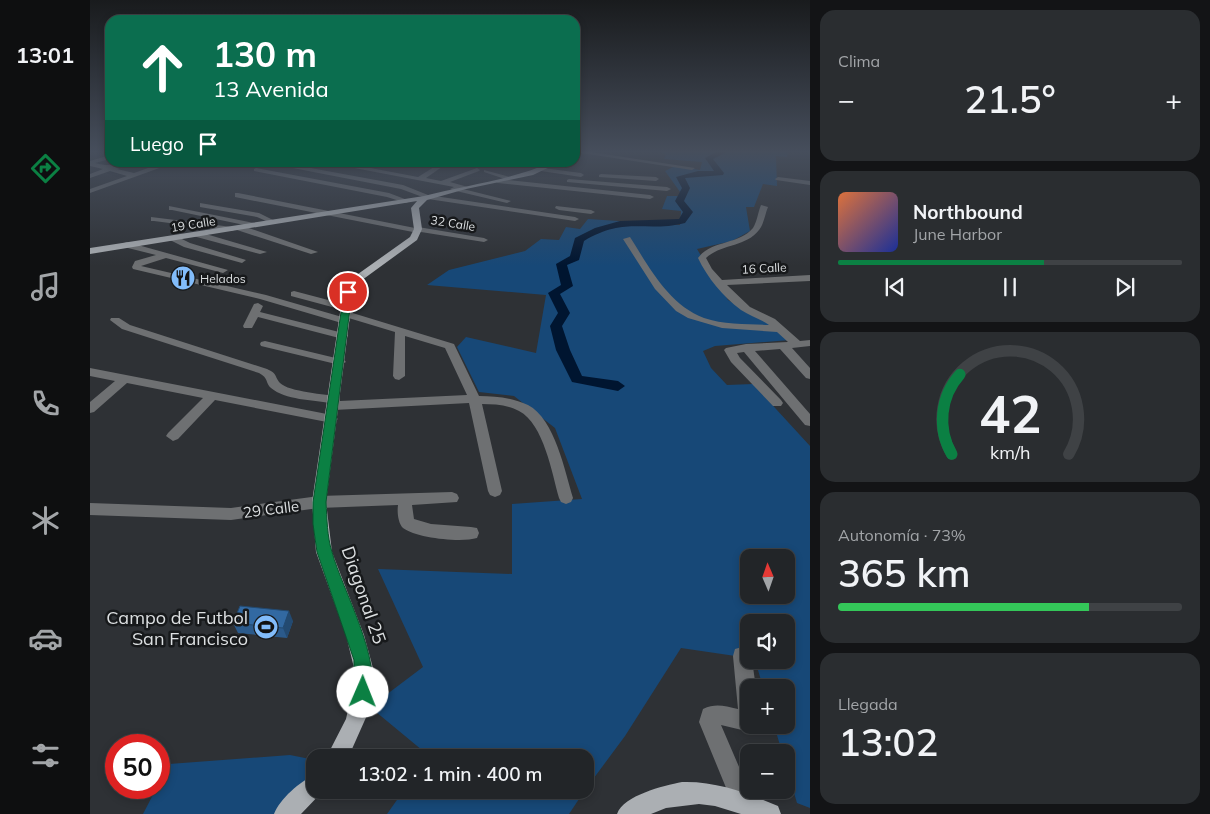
<!DOCTYPE html>
<html lang="es">
<head>
<meta charset="utf-8">
<style>
  body { margin:0; font-family:Mulish,sans-serif; background:#2a2d30; color:#f1f3f6; height:100vh; display:flex; flex-direction:column; font-size:19px; white-space:nowrap }
  * { box-sizing:border-box; margin:0 }
  p { font-size:16px; color:#a2a5a8 }
  .icon { flex:none; width:28px; height:28px; fill:none; stroke:currentColor; stroke-width:2; stroke-linecap:round; stroke-linejoin:round }
  .map { position:relative; flex:1; overflow:hidden }
  .details { display:flex; flex-direction:column; gap:10px; padding:10px; background:#131416; width:400px }
  .details>* { flex:none }
  .hud { position:absolute; left:15px; top:15px; width:475px; height:152px; border-radius:15px; box-shadow:0 2px 8px #0003,0 0 0 1px #3f4245; background:#0b6e4f; color:#fff; overflow:hidden }
  .needle { width:32px; rotate:358deg }
  .buttons { position:absolute; left:650px; top:549px; display:grid; gap:10px }
  .buttons a { display:grid; place-items:center; width:55px; height:55px; border-radius:10px; background:#222528; box-shadow:0 2px 8px #0003,0 0 0 1px #3f4245; font-size:25px }
  .speed { position:absolute; left:15px; top:734px; display:flex; gap:10px; font-size:25px; font-weight:700; text-align:center }
  .speed>* { display:grid; place-content:center; width:65px; height:65px; border-radius:50%; background:#222528; box-shadow:0 2px 8px #0003,0 0 0 1px #3f4245; line-height:1 }
  .speed .limit { border:8px solid #d22; background:#fff; color:#111 }
  .pin { position:absolute; display:grid; place-items:center; width:42px; height:42px; color:#fff; margin:-21px; border:2px solid #fff; border-radius:50%; box-shadow:0 1px 5px #0007 }
  .me { position:absolute; width:55px; margin:-28px; rotate:1deg; stroke-linejoin:round; filter:drop-shadow(0 0 4px #0008) }
  .turn { display:flex; align-items:center; gap:18px; height:105px; padding:0 25px; font-size:22px }
  .turn .icon { width:65px; height:65px; stroke-width:2.5 }
  .turn b { display:block; font-size:35px; line-height:42px }
  .then { display:flex; align-items:center; height:48px; padding:0 25px; background:#0003; gap:10px; font-size:19px }
  .big { font-size:38px; font-weight:600; line-height:1.1 }
  .details .card { flex:1; display:flex; flex-direction:column; justify-content:center; gap:8px; min-width:0; padding:0 18px; border-radius:15px; background:#2a2d30 }
  .details .dial { align-items:center; gap:0 }
  .dial svg { height:130px; overflow:visible; fill:none; stroke:#3f4245; stroke-width:7; stroke-linecap:round; text-anchor:middle }
  .dial text { fill:#f1f3f6; stroke:none }
  .song { display:flex; align-items:center; gap:15px }
  .cover { width:60px; height:60px; border-radius:8px; background:linear-gradient(135deg,hsl(20 70% 55%),hsl(230 70% 35%)) }
  .played { height:5px; border-radius:2px; background:linear-gradient(90deg,#0b8043 60%,#3f4245 60%) }
  .keys { display:flex; justify-content:space-around; direction:ltr }
  .heat { display:flex; justify-content:space-between; align-items:center; font-size:28px; direction:ltr }
  .charge { height:8px; border-radius:4px; background:linear-gradient(90deg,#34c759 73%,#3f4245 0) }
  .trip { position:absolute; left:216px; top:749px; width:288px; height:50px; border-radius:15px; background:#222528; box-shadow:0 2px 8px #0003,0 0 0 1px #3f4245; font-weight:600; line-height:50px; text-align:center }
  main { display:flex; flex:1; min-height:0 }
  .tabs { display:flex; flex-direction:column; width:90px; justify-content:space-around; align-items:center; background:#0e0f10; color:#a2a5a8 }
  .tabs .icon { width:35px; height:35px }
  .tabs .current { color:#0b8043 }
  .tabs b { font-size:22px; color:#f1f3f6 }
  .map>svg:first-child { display:block }
  .green { fill:#174877; fill-rule:evenodd }
  .lines { fill:none; stroke-linecap:round; stroke-linejoin:round }
  .river { fill:#001530; fill-rule:evenodd }
  .minor { fill:#6e7072; fill-rule:evenodd }
  .major { fill:#abafb3; fill-rule:evenodd }
  .wall { fill:#2b5a8b }
  .shaded-wall { fill:#234a71 }
  .building { fill:#3269a2; stroke:#234a71 }
  .route { fill:#0b8043; stroke:#07532c }
  .labels { text-anchor:middle; dominant-baseline:central; stroke-width:5; stroke-linejoin:round; paint-order:stroke }
  .far-street-label { font-size:12px; fill:#dcdfe1; stroke:#17191b }
  .far-poi-label { font-size:12px; fill:#dcdfe1; stroke:#17191b; text-anchor:start }
  .street-label { font-size:15px; fill:#dcdfe1; stroke:#17191b }
  .near-street-label { font-size:18px; fill:#dcdfe1; stroke:#17191b }
  .near-poi-label { font-size:18px; fill:#dcdfe1; stroke:#17191b; text-anchor:end }
</style>
</head>
<body>
<main>
<nav class="tabs">
<b>13:01</b>
<svg class="icon current" aria-label="directions" viewBox="0 0 24 24"><path d="M12 3l9 9-9 9-9-9zM9 14v-3h6M13 9l2 2-2 2"/></svg>
<svg class="icon" aria-label="music" viewBox="0 0 24 24"><path d="M9 18V5l10-2v13"/><circle cx="6" cy="18" r="3"/><circle cx="16" cy="16" r="3"/></svg>
<svg class="icon" aria-label="phone" viewBox="0 0 24 24"><path d="M5 4h4l2 5-3 2q2 4 5 5l2-3 5 2v4C11 20 4 13 5 4z"/></svg>
<svg class="icon" aria-label="climate" viewBox="0 0 24 24"><path d="M12 3v18M4 7l16 10M4 17L20 7"/></svg>
<svg class="icon" aria-label="car" viewBox="0 0 24 24"><path d="M5 17H2v-5l4-1 3-4h7l3 4 3 1v5h-3M9 17h6M6 11h13"/><circle cx="7" cy="17" r="2"/><circle cx="17" cy="17" r="2"/></svg>
<svg class="icon" aria-label="filters" viewBox="0 0 24 24"><path d="M4 7h16M4 17h16"/><circle cx="9" cy="7" r="2"/><circle cx="15" cy="17" r="2"/></svg>
</nav>
<div class="map">
<svg width="720" height="814" viewBox="0 0 720 814">
  <rect width="100%" height="100%" fill="#2e3135"/>
  <g class="green">
    <path d="M570 152H698L697 157 686 156 687 186 673 184 664 207H656L660 231 642 241 607 249 638 300 680 323 700 340 625 346 613 351 621 368 637 385 663 384 720 446V808L707 803 696 766V752H692L684 725H696V688L673 687 665 660H696V622H659V658L591 648 535 736 495 790V758L337 757 338 755 280 707 333 667 288 569 422 574V504L492 499 465 428 424 396 389 392 367 347 376 337 446 353 456 295 337 285 359 270 435 251 451 239 469 240 476 227 490 229 498 219 590 225 591 211 572 209 577 196H593L575 171 585 166 610 170 612 162 574 159 576 154ZM659 558H696V595H659Z"/>
    <path d="M200 755 225 760V772L185 814H53L79 764Z"/>
    <path d="M314 790H495L479 814H297Z"/>
  </g>
  <g class="lines">
    <path class="river" d="M626 152H637L623 159 634 173 633 175 595 178 600 188 594 201 603 212 595 223C555 233 536 216 494 241L489 260 477 265 483 286 470 294 480 313 472 326 480 350 492 376 528 381 535 386 528 391 482 382 466 350 460 326 468 313 458 293 471 285 466 264 480 256 485 238 505 228 530 221 589 219 593 212 585 201 592 188 586 177 608 171H624L615 158Z"/>
    <g class="minor">
      <path d="M485 152H501L605 168 602 170Z"/>
      <path d="M20 155V159L5 163C24 168 27 162 44 162L27 169 44 173 75 162H86L0 193V189L37 176 20 171 0 178V174L13 169 0 166V161Z"/>
      <path d="M188 162 313 185 338 195 485 217 489 219 485 221 338 199 311 189 177 163Z"/>
      <path d="M233 162H249L328 177 352 162H359L336 178 351 181 387 168 390 170 389 171 360 182 378 187 375 189 369 188 421 201 417 203 362 190 360 189 364 187Z"/>
      <path d="M166 168 299 193 320 201 316 203 297 197 164 171V169Z"/>
      <path d="M453 168 491 173 494 175 491 177 451 171 450 170Z"/>
      <path d="M394 170 420 177 421 178 418 180 560 195 564 197 560 199 408 183 406 182V180H418L394 172Z"/>
      <path d="M511 174 566 177 569 179 566 181 509 177V175Z"/>
      <path d="M688 177 720 181V185L686 180 685 179Z"/>
      <path d="M479 179 577 187 581 189 577 191 477 182V180Z"/>
      <path d="M148 193 325 228 328 227 394 238 398 240 394 242 331 232 328 233 145 197V193Z"/>
      <path d="M110 203 169 213 187 222 183 224 167 217 110 207Z"/>
      <path d="M671 205 678 207C675 214 674 224 669 230 656 247 631 244 616 258L622 269 632 280 720 275V281L637 285 660 307 685 319 710 341 720 340V346L702 348 720 368V379L716 378 690 349 665 351 720 414V426L715 425 654 352 647 353 650 358 691 400 693 403 691 406H683L641 362 634 350 636 348 656 344 698 342 687 332 632 328 598 318 586 311 565 289 533 239 540 237C559 267 579 305 614 318 634 325 659 324 679 325 671 319 660 316 651 310 633 297 617 277 608 258 621 240 649 245 663 228 667 222 668 212 671 205Z"/>
      <path d="M79 206 164 223 168 225 164 227 82 210H79Z"/>
      <path d="M466 206 501 210 505 212 501 214 469 210 465 208Z"/>
      <path d="M61 217 142 227 146 229 142 231 64 221H61Z"/>
      <path d="M147 226H153L228 252 221 254 147 230Z"/>
      <path d="M103 232H109L177 252 170 254 103 236Z"/>
      <path d="M80 236H86L100 243 156 260 152 263 94 247 80 240Z"/>
      <path d="M37 242 138 270 133 273 76 258 51 266 176 295 259 319 260 321 255 324 170 299 43 269 42 267 45 261 66 255 34 247V243Z"/>
      <path d="M204 291 261 306 262 308 257 311 201 296V292Z"/>
      <path d="M168 303 173 306 170 312 257 334 258 336 253 339 168 317 162 328H154L153 326 164 304Z"/>
      <path d="M256 311 364 344 389 396C406 396 423 398 438 405 465 419 475 472 483 498L481 502 476 504 471 502 469 498C462 474 454 424 429 411 418 405 404 404 392 404L412 491 410 495 405 497 400 495 398 491 379 403 244 410 238 406 240 403C223 400 195 400 181 388 175 383 179 378 169 373L32 329 20 320 21 318H29L40 325 177 369C188 374 184 376 190 383 199 392 236 394 249 397L250 401 377 395 355 348 315 336V376L309 380 305 379 303 376 305 332 252 316V312Z"/>
      <path d="M175 341 254 360 256 362 250 365 171 346 170 344 171 342Z"/>
      <path d="M0 368 242 415 248 419 242 423 125 400 88 439 83 441 76 436 78 433 113 398 37 383 4 412 0 413V402L25 381 0 376Z"/>
      <path d="M362 492 367 494 369 498 367 502 322 505 324 519 341 524 381 527 387 528 389 533 387 538C371 543 326 538 313 528 308 523 307 512 308 505L229 508 141 520 0 515V503L141 508 229 496Z"/>
      <path d="M652 647 659 649V660H662L666 688H659V725H665L652 730 631 725 665 804 662 812 657 814 646 812 609 722 613 709C626 703 634 706 648 709L643 656 645 649Z"/>
    </g>
    <g class="major">
      <path d="M461 162H470L443 175 376 189 337 200 329 208 332 229 327 240 268 283 263 292 236 502 242 552 274 635 283 668 284 683 278 713 258 758H236L256 719 264 683V668L256 635 226 552 222 502 253 292 261 279 320 237 324 229 321 208 327 201 0 254V248L334 196C375 185 423 180 461 162Z"/>
      <path d="M225 775V790H234L211 814H184C190 799 210 781 225 775Z"/>
      <path d="M592 782C627 781 657 793 688 806L691 814H651L625 806 609 804 576 808 561 814H527C534 795 573 786 592 782Z"/>
    </g>
  </g>
  <path class="wall" d="M203 621 197 638 148 633 143 623Z"/>
  <path class="shaded-wall" d="M199 611 203 621 197 638 193 628Z"/>
  <path class="building" d="M150 606 199 611 193 628 143 623Z"/>
  <linearGradient id="sky" x2="0" y2="1"><stop stop-color="#191b1d"/><stop offset="0.57" stop-color="#464e5c"/><stop offset="1" stop-color="#464e5c" stop-opacity="0"/></linearGradient>
  <rect width="720" height="266" fill="url(#sky)"/>
  <path class="route" d="M258 289 262 292 236 502C237 519 237 536 242 552 252 589 294 663 279 698L273 701 267 698 264 692V660L227 552 223 524V502L254 292Z"/>
  <defs>
    <symbol id="restaurant-disc" viewBox="-11 -11 22 22"><circle r="9.5" fill="#82bcfa" stroke="#17191b"/><path d="M-5-6h1v4h1v-4h1v4h1v-4h1v5L-1.5 .5V6h-2V.5L-5-1ZM5-6V6H3V1.5H1.5Q1.5-4 5-6Z" fill="#111"/></symbol>
    <symbol id="stadium-disc" viewBox="-11 -11 22 22"><circle r="9.5" fill="#82bcfa" stroke="#17191b"/><path d="M0-5a6.5 5 0 1 0 0 10a6.5 5 0 1 0 0-10ZM-3.5-1.8h7v3.6h-7Z" fill="#111"/></symbol>
  </defs>
  <g fill-rule="evenodd">
    <use href="#restaurant-disc" x="79" y="264" width="28" height="28"/>
    <use href="#stadium-disc" x="162" y="613" width="28" height="28"/>
  </g>
  <g class="labels">
    <g class="far-street-label">
      <text transform="translate(363 223) rotate(9)">32 Calle</text>
      <text transform="translate(103 224) rotate(-9)">19 Calle</text>
      <text transform="translate(674 268) rotate(-3)">16 Calle</text>
    </g>
    <g class="far-poi-label">
      <text x="110" y="278">Helados</text>
    </g>
    <g class="street-label">
      <text transform="translate(181 509) rotate(-7)">29 Calle</text>
    </g>
    <g class="near-street-label">
      <text transform="translate(274 595) rotate(71)">Diagonal 25</text>
    </g>
    <g class="near-poi-label">
      <text x="158" y="617">Campo de Futbol<tspan x="158" dy="21">San Francisco</tspan></text>
    </g>
  </g>
</svg>
<div class="buttons">
<a><svg class="needle" viewBox="-14 -14 28 28"><path d="M0-13l5 13h-10z" fill="#e53935"/><path d="M0 13l5-13h-10z" fill="#a2a5a8"/></svg></a>
<a><svg class="icon" aria-label="sound" viewBox="0 0 24 24"><path d="M4 9h4l5-4v14l-5-4H4zM17 9q2 3 0 6"/></svg></a>
<a>+</a>
<a>−</a>
</div>
<div class="speed"><div class="limit">50</div></div>
<div class="pin" style="left:258px;top:292px;background:#d93025"><svg class="icon" aria-label="arrive" viewBox="0 0 24 24"><path d="M6 21V4h12l-3 4 3 4H6"/></svg></div>
<svg class="me" style="left:273px;top:692px" viewBox="-20 -20 40 40"><circle r="19" fill="#fff"/><path d="M0-13L10 11 0 6-10 11z" fill="#0b8043"/></svg>
<div class="trip">13:02 · 1 min · 400 m</div>
<div class="hud">
<div class="turn"><svg class="icon" aria-label="ahead" viewBox="0 0 24 24"><path d="M12 20V5M6 11l6-6 6 6"/></svg><div><b>130 m</b>13 Avenida</div></div>
<div class="then">Luego<svg class="icon" aria-label="arrive" viewBox="0 0 24 24"><path d="M6 21V4h12l-3 4 3 4H6"/></svg></div>
</div>
</div>
<section class="details">
<div class="card"><p>Clima</p>
<div class="heat"><a>−</a><b class="big">21.5°</b><a>+</a></div>
</div>
<div class="card">
<div class="song"><i class="cover"></i><div><b>Northbound</b><p>June Harbor</p></div></div>
<div class="played"></div>
<div class="keys"><svg class="icon" aria-label="previous" viewBox="0 0 24 24"><path d="M18 5L8 12l10 7zM5 5v14"/></svg><svg class="icon" aria-label="pause" viewBox="0 0 24 24"><path d="M8 5v14M16 5v14"/></svg><svg class="icon" aria-label="next" viewBox="0 0 24 24"><path d="M6 5l10 7-10 7zM19 5v14"/></svg></div>
</div>
<div class="card dial"><svg viewBox="0 0 100 80">
<path d="M14 69A42 42 0 1 1 86 69"/>
<path d="M14 69A42 42 0 0 1 19 20" stroke="#0b8043"/>
<text x="50" y="56" font-size="32" font-weight="700">42</text>
<text x="50" y="72" font-size="11">km/h</text>
</svg></div>
<div class="card"><p>Autonomía · 73%</p><b class="big">365 km</b><div class="charge"></div></div>
<div class="card"><p>Llegada</p><b class="big">13:02</b></div>
</section>
</main>
</body>
</html>
